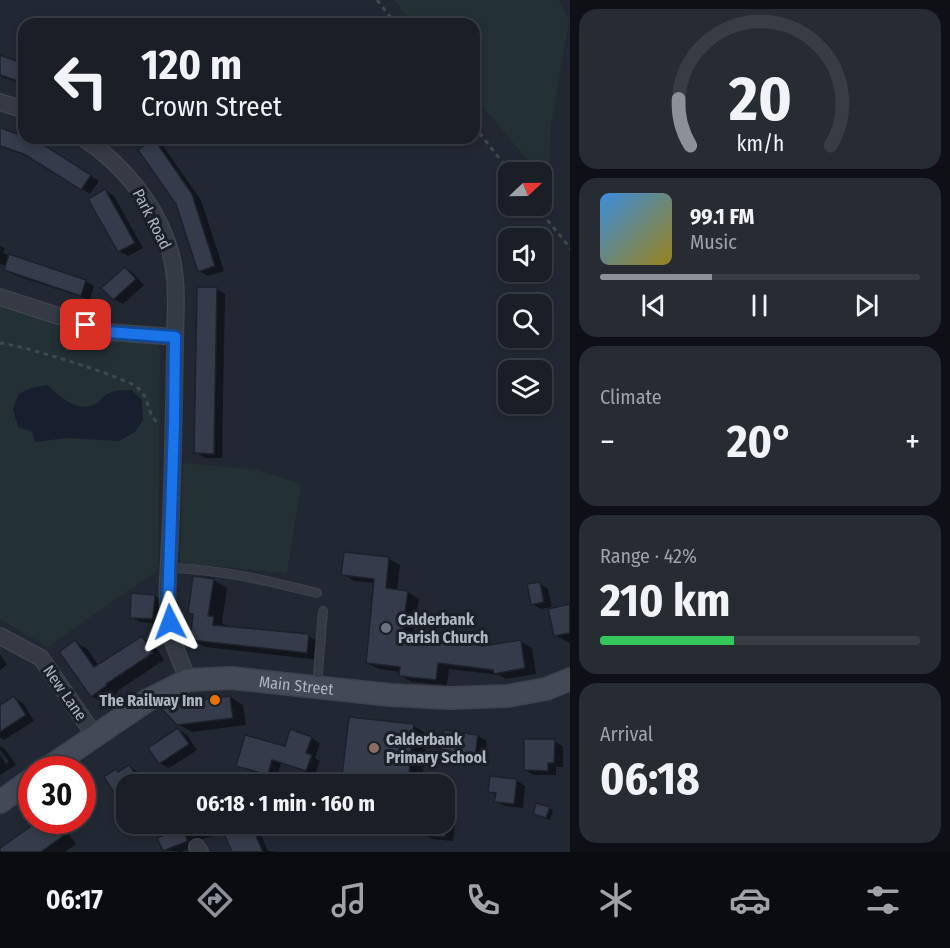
<!DOCTYPE html>
<html lang="en">
<head>
<meta charset="utf-8">
<style>
  body { margin:0; font-family:"Fira Sans Condensed",sans-serif; background:#272b32; color:#f1f3f6; height:100vh; display:flex; flex-direction:column; font-size:22px; white-space:nowrap }
  * { box-sizing:border-box; margin:0 }
  p { font-size:20px; color:#9fa2a7 }
  .icon { flex:none; width:33px; height:33px; fill:none; stroke:currentColor; stroke-width:2; stroke-linecap:round; stroke-linejoin:round }
  .map { position:relative; flex:1; overflow:hidden }
  .panel { display:flex; flex-direction:column; gap:9px; padding:9px; background:#0e1015; width:380px }
  .panel>* { flex:none }
  .guide { position:absolute; left:18px; top:18px; width:462px; height:126px; border-radius:18px; box-shadow:0 3px 9px #0003,0 0 0 2px #383c43; background:#1a1e26; color:#f1f3f6; overflow:hidden }
  .needle { width:39px; rotate:68deg }
  .tools { position:absolute; left:498px; top:162px; display:grid; gap:12px }
  .tools a { display:grid; place-items:center; width:54px; height:54px; border-radius:12px; background:#1a1e26; box-shadow:0 3px 9px #0003,0 0 0 2px #383c43; font-size:30px }
  .speed { position:absolute; left:18px; top:756px; display:flex; gap:12px; font-size:30px; font-weight:700; text-align:center }
  .speed>* { display:grid; place-content:center; width:78px; height:78px; border-radius:50%; background:#1a1e26; box-shadow:0 3px 9px #0003,0 0 0 2px #383c43; line-height:1 }
  .speed .limit { border:9px solid #d22; background:#fff; color:#111 }
  .pin { position:absolute; display:grid; place-items:center; width:51px; height:51px; color:#fff; margin:-26px; border-radius:12px; box-shadow:0 3px 9px #0006 }
  .me { position:absolute; width:66px; margin:-33px; rotate:357deg; stroke-linejoin:round; filter:drop-shadow(0 0 4px #0008) }
  .turn { display:flex; align-items:center; gap:21px; height:126px; padding:0 24px; font-size:27px }
  .turn .icon { width:78px; height:78px; stroke-width:2.5 }
  .turn b { display:block; font-size:42px; line-height:51px }
  .big { font-size:45px; font-weight:700; line-height:1.1 }
  .panel .widget { flex:1; display:flex; flex-direction:column; justify-content:center; gap:9px; min-width:0; padding:0 21px; border-radius:18px; background:#272b32 }
  .panel .dial { align-items:center; gap:0 }
  .dial svg { height:156px; overflow:visible; fill:none; stroke:#383c43; stroke-width:7; stroke-linecap:round; text-anchor:middle }
  .dial text { fill:#f1f3f6; stroke:none }
  .song { display:flex; align-items:center; gap:18px }
  .cover { width:72px; height:72px; border-radius:9px; background:linear-gradient(135deg,hsl(210 70% 55%),hsl(50 70% 35%)) }
  .played { height:6px; border-radius:3px; background:linear-gradient(90deg,#8c9099 35%,#383c43 35%) }
  .keys { display:flex; justify-content:space-around; direction:ltr }
  .heat { display:flex; justify-content:space-between; align-items:center; font-size:33px; direction:ltr }
  .charge { height:9px; border-radius:4px; background:linear-gradient(90deg,#34c759 42%,#383c43 0) }
  .trip { position:absolute; left:116px; top:774px; width:339px; height:60px; border-radius:18px; background:#1a1e26; box-shadow:0 3px 9px #0003,0 0 0 2px #383c43; font-weight:700; line-height:60px; text-align:center }
  .menu { display:flex; height:96px; justify-content:space-around; align-items:center; background:#0a0c0f; color:#9fa2a7 }
  .menu .icon { width:42px; height:42px }
  .menu .selected { color:#8c9099 }
  .menu b { font-size:27px; color:#f1f3f6 }
  main { display:flex; flex:1; min-height:0 }
  .map>svg:first-child { display:block }
  .green { fill:#233134 }
  .water { fill:#171f2f }
  .shadow { fill:#0007 }
  .building { fill:#343b4a; stroke:#1c212b; stroke-width:1.5 }
  .lines { fill:none; stroke-linecap:round; stroke-linejoin:round }
  .service-casing { stroke:#3e434e; stroke-width:10 }
  .minor-casing { stroke:#3e434e; stroke-width:18 }
  .secondary-casing { stroke:#3e434e; stroke-width:24 }
  .path { stroke:#3c4a4d; stroke-width:3; stroke-dasharray:4.5 4.5; stroke-linecap:butt }
  .service { stroke:#353a44; stroke-width:8 }
  .minor { stroke:#353a44; stroke-width:15 }
  .secondary { stroke:#434956; stroke-width:21 }
  .route-casing { stroke:#114b97; stroke-width:15 }
  .route { stroke:#1a73e8; stroke-width:10 }
  .worship-dot { fill:#6b7280; stroke:#1a1f28; stroke-width:2 }
  .food-dot { fill:#e8710a; stroke:#1a1f28; stroke-width:2 }
  .education-dot { fill:#8d6e63; stroke:#1a1f28; stroke-width:2 }
  .labels { text-anchor:middle; dominant-baseline:central; stroke-width:6; stroke-linejoin:round; paint-order:stroke }
  .street-label { font-size:16px; fill:#afb4c1; stroke:#1a1f28 }
  .poi-label { font-size:16px; font-weight:bold; fill:#afb4c1; stroke:#1a1f28; text-anchor:start }
</style>
</head>
<body>
<main>
<div class="map">
<svg width="571" height="852" viewBox="0 0 571 852">
  <rect width="100%" height="100%" fill="#222833"/>
  <g class="green">
    <path d="M394 0H559L569 21 551 125 548 185 542 177V172H538L474 96V24H414Z"/>
    <path d="M0 304 107 340 149 339 160 348 158 570 47 647 0 619Z"/>
    <path d="M183 463 256 470 301 484 287 573 180 563Z"/>
  </g>
  <path class="water" d="M47 385C60 396 75 412 93 405 98 404 101 399 104 396 112 390 123 390 132 390L142 400 143 420 135 432 119 441 67 438 35 442 32 432 18 427 13 409 19 394 31 388Z"/>
  <g class="shadow">
    <path d="M0 55 24 65V85L0 76Z"/>
    <path d="M0 130 44 147 99 181 90 194 33 158 0 147Z"/>
    <path d="M129 138H140L137 142Z"/>
    <path d="M154 141 163 146 201 200 224 271 208 276 199 271 177 203Z"/>
    <path d="M105 191 114 196 143 248 128 256 119 251Z"/>
    <path d="M0 246 5 248 3 253 85 281 94 286 90 300 14 275 6 269 7 266 0 264Z"/>
    <path d="M126 268 134 274 144 285 123 304 114 299Z"/>
    <path d="M216 289 225 294 222 458H205L196 452Z"/>
    <path d="M345 554 389 559 400 565 397 591 408 592 419 599 412 641 451 645 482 644 488 647 520 641 532 648 536 674 506 679 499 675 449 669 447 685 412 682 400 675 401 672 379 669 367 663 375 583 354 581 343 574Z"/>
    <path d="M213 580 227 588 222 623 227 626V628L308 636 322 643 320 660 205 647 191 639 195 615 189 612Z"/>
    <path d="M539 583 548 589 552 607 541 609 532 604Z"/>
    <path d="M155 596 164 601 162 624 140 622 131 617Z"/>
    <path d="M571 606V643H569L555 635 550 610Z"/>
    <path d="M142 638 154 644 164 660 117 691 118 692 103 703 92 696 75 642 87 649 99 666Z"/>
    <path d="M0 654 7 665 0 670Z"/>
    <path d="M230 697 243 705 246 725 192 732 178 724Z"/>
    <path d="M14 698 23 703 34 721 4 740 0 738V707Z"/>
    <path d="M350 719 414 726 427 734 422 784H343Z"/>
    <path d="M178 729 187 735 197 750 169 768 160 763Z"/>
    <path d="M478 736 487 741 484 761 452 757 443 752Z"/>
    <path d="M311 738 320 743 315 758 320 761 315 775 281 763 277 779 247 770 238 765Z"/>
    <path d="M554 741 563 746V767H556V775H534L525 770Z"/>
    <path d="M0 746 5 749 16 765 0 775V754L6 764 9 762 0 750Z"/>
    <path d="M129 767 138 772 146 784H126V805L116 771 120 773Z"/>
    <path d="M82 771 97 790 82 800Z"/>
    <path d="M516 780 525 786 523 808 505 806 496 801 497 795 489 791Z"/>
    <path d="M444 808 456 813 453 841 432 839 423 834 424 824H444Z"/>
    <path d="M549 808 553 810 550 820 535 814Z"/>
    <path d="M126 816V824H139L142 827 132 834 128 831 121 820Z"/>
    <path d="M42 820H56L62 824 76 844 65 852H2Z"/>
    <path d="M195 824H219L223 833 194 842 196 846 181 852 164 850 159 839Z"/>
    <path d="M237 830 244 834 253 830 261 835 268 851 280 852H233Z"/>
  </g>
  <g class="building">
    <path d="M0 55 24 64V83L0 75Z"/>
    <path d="M0 128 24 136V138H33L91 175 81 190 24 154 0 146Z"/>
    <path d="M154 139 192 194 215 266 198 272 176 204 138 150Z"/>
    <path d="M105 189 135 243 118 252 88 199Z"/>
    <path d="M9 254 86 280 81 296 4 270Z"/>
    <path d="M125 267 136 279 113 300 101 288Z"/>
    <path d="M197 287H217L214 454 194 453Z"/>
    <path d="M344 552 389 557 386 588 408 591 401 639 449 644 450 638 483 642 482 646 521 640 525 668 494 674 493 670 438 663 436 680 399 676 400 667 366 663 374 579 341 575Z"/>
    <path d="M193 576 214 579 208 616H214L213 625 309 634 307 653 190 640 193 614 188 613Z"/>
    <path d="M540 582 544 602 531 605 527 584Z"/>
    <path d="M131 593 155 595 153 619 130 618Z"/>
    <path d="M570 604V633L554 636 548 609Z"/>
    <path d="M142 636 153 653 106 684 107 685 91 697 59 652 75 640 94 667Z"/>
    <path d="M14 696 26 715 0 732V705Z"/>
    <path d="M230 696 233 718 177 725 161 708 166 705Z"/>
    <path d="M349 717 414 724 408 784H341Z"/>
    <path d="M178 728 189 744 159 764 148 748Z"/>
    <path d="M290 729 312 737 306 753 312 755 306 771 272 760 268 775 236 766 245 735 285 746Z"/>
    <path d="M444 730 478 735 475 757 441 753Z"/>
    <path d="M524 739H555L554 763H548V771L524 770Z"/>
    <path d="M129 765 142 784H126V811L104 777 116 769 118 772Z"/>
    <path d="M490 776 517 779 514 804 494 802 496 793 488 792Z"/>
    <path d="M536 803 550 807 546 818 533 814Z"/>
    <path d="M40 820H53L63 836 41 852H0V848Z"/>
    <path d="M422 824H446L445 837 421 835Z"/>
    <path d="M182 828 188 841 163 851 157 838Z"/>
    <path d="M237 829 240 834 253 829 263 852H232L224 834Z"/>
  </g>
  <g class="lines">
    <defs>
      <g id="service">
        <path d="M169 568C220 569 269 581 317 593"/>
        <path d="M317 685 323 611"/>
      </g>
      <g id="minor">
        <path d="M0 102 24 110"/>
        <path d="M83 138C122 163 157 206 170 251 179 283 175 314 175 346 174 410 173 474 170 538 169 570 164 605 172 638 176 652 183 666 188 680"/>
        <path d="M0 297 108 332 175 337"/>
        <path d="M0 636 41 658 95 736"/>
        <path d="M197 847 200 852"/>
      </g>
      <g id="secondary">
        <path id="s1" d="M45 770 148 700 188 680 231 678 390 695 449 698 508 696 546 689 571 679"/>
        <path d="M0 802 32 779"/>
      </g>
    </defs>
    <use href="#service" class="service-casing"/>
    <use href="#minor" class="minor-casing"/>
    <use href="#secondary" class="secondary-casing"/>
    <g class="path">
      <path d="M377 0 396 24"/>
      <path d="M474 126 510 172"/>
      <path d="M536 206 571 249"/>
      <path d="M0 343C18 344 126 377 138 388 150 398 146 413 158 423"/>
    </g>
    <use href="#service" class="service"/>
    <use href="#minor" class="minor"/>
    <use href="#secondary" class="secondary"/>
  </g>
  <g class="lines">
    <defs>
      <path id="route" d="M86 325 108 332 175 337 174 424 168 607 170 622"/>
    </defs>
    <use href="#route" class="route-casing"/>
    <use href="#route" class="route"/>
  </g>
  <circle class="worship-dot" cx="386" cy="628" r="6"/>
  <circle class="food-dot" cx="215" cy="700" r="6"/>
  <circle class="education-dot" cx="374" cy="748" r="6"/>
  <g class="labels">
    <g class="street-label">
      <text transform="translate(152 219) rotate(63)">Park Road</text>
      <text stroke="none"><textPath href="#s1" startOffset="278">Main Street</textPath></text>
      <text transform="translate(65 693) rotate(55)">New Lane</text>
    </g>
    <g class="poi-label">
      <text x="398" y="619">Calderbank<tspan x="398" dy="18">Parish Church</tspan></text>
      <text x="203" y="700" text-anchor="end">The Railway Inn</text>
      <text x="386" y="739">Calderbank<tspan x="386" dy="18">Primary School</tspan></text>
    </g>
  </g>
</svg>
<div class="tools">
<a><svg class="needle" viewBox="-14 -14 28 28"><path d="M0-13l5 13h-10z" fill="#e53935"/><path d="M0 13l5-13h-10z" fill="#9fa2a7"/></svg></a>
<a><svg class="icon" aria-label="sound" viewBox="0 0 24 24"><path d="M4 9h4l5-4v14l-5-4H4zM17 9q2 3 0 6"/></svg></a>
<a><svg class="icon" aria-label="search" viewBox="0 0 24 24"><circle cx="10" cy="10" r="6"/><path d="M15 15l6 6"/></svg></a>
<a><svg class="icon" aria-label="layers" viewBox="0 0 24 24"><path d="M12 4l9 5-9 5-9-5zM3 14l9 5 9-5"/></svg></a>
</div>
<div class="speed"><div class="limit">30</div></div>
<div class="pin" style="left:86px;top:325px;background:#d93025"><svg class="icon" aria-label="arrive" viewBox="0 0 24 24"><path d="M6 21V4h12l-3 4 3 4H6"/></svg></div>
<svg class="me" style="left:170px;top:622px" viewBox="-20 -20 40 40"><path d="M0-17L14 15 0 8-14 15z" fill="#1a73e8" stroke="#fff" stroke-width="4"/></svg>
<div class="trip">06:18 · 1 min · 160 m</div>
<div class="guide">
<div class="turn"><svg class="icon" aria-label="left" viewBox="0 0 24 24"><path d="M17 20v-9H6M10 6l-5 5 5 5"/></svg><div><b>120 m</b>Crown Street</div></div>
</div>
</div>
<section class="panel">
<div class="widget dial"><svg viewBox="0 0 100 80">
<path d="M14 69A42 42 0 1 1 86 69"/>
<path d="M14 69A42 42 0 0 1 8 45" stroke="#8c9099"/>
<text x="50" y="56" font-size="32" font-weight="700">20</text>
<text x="50" y="72" font-size="11">km/h</text>
</svg></div>
<div class="widget">
<div class="song"><i class="cover"></i><div><b>99.1 FM</b><p>Music</p></div></div>
<div class="played"></div>
<div class="keys"><svg class="icon" aria-label="previous" viewBox="0 0 24 24"><path d="M18 5L8 12l10 7zM5 5v14"/></svg><svg class="icon" aria-label="pause" viewBox="0 0 24 24"><path d="M8 5v14M16 5v14"/></svg><svg class="icon" aria-label="next" viewBox="0 0 24 24"><path d="M6 5l10 7-10 7zM19 5v14"/></svg></div>
</div>
<div class="widget"><p>Climate</p>
<div class="heat"><a>−</a><b class="big">20°</b><a>+</a></div>
</div>
<div class="widget"><p>Range · 42%</p><b class="big">210 km</b><div class="charge"></div></div>
<div class="widget"><p>Arrival</p><b class="big">06:18</b></div>
</section>
</main>
<nav class="menu">
<b>06:17</b>
<svg class="icon selected" aria-label="directions" viewBox="0 0 24 24"><path d="M12 3l9 9-9 9-9-9zM9 14v-3h6M13 9l2 2-2 2"/></svg>
<svg class="icon" aria-label="music" viewBox="0 0 24 24"><path d="M9 18V5l10-2v13"/><circle cx="6" cy="18" r="3"/><circle cx="16" cy="16" r="3"/></svg>
<svg class="icon" aria-label="phone" viewBox="0 0 24 24"><path d="M5 4h4l2 5-3 2q2 4 5 5l2-3 5 2v4C11 20 4 13 5 4z"/></svg>
<svg class="icon" aria-label="climate" viewBox="0 0 24 24"><path d="M12 3v18M4 7l16 10M4 17L20 7"/></svg>
<svg class="icon" aria-label="car" viewBox="0 0 24 24"><path d="M5 17H2v-5l4-1 3-4h7l3 4 3 1v5h-3M9 17h6M6 11h13"/><circle cx="7" cy="17" r="2"/><circle cx="17" cy="17" r="2"/></svg>
<svg class="icon" aria-label="filters" viewBox="0 0 24 24"><path d="M4 7h16M4 17h16"/><circle cx="9" cy="7" r="2"/><circle cx="15" cy="17" r="2"/></svg>
</nav>
</body>
</html>
